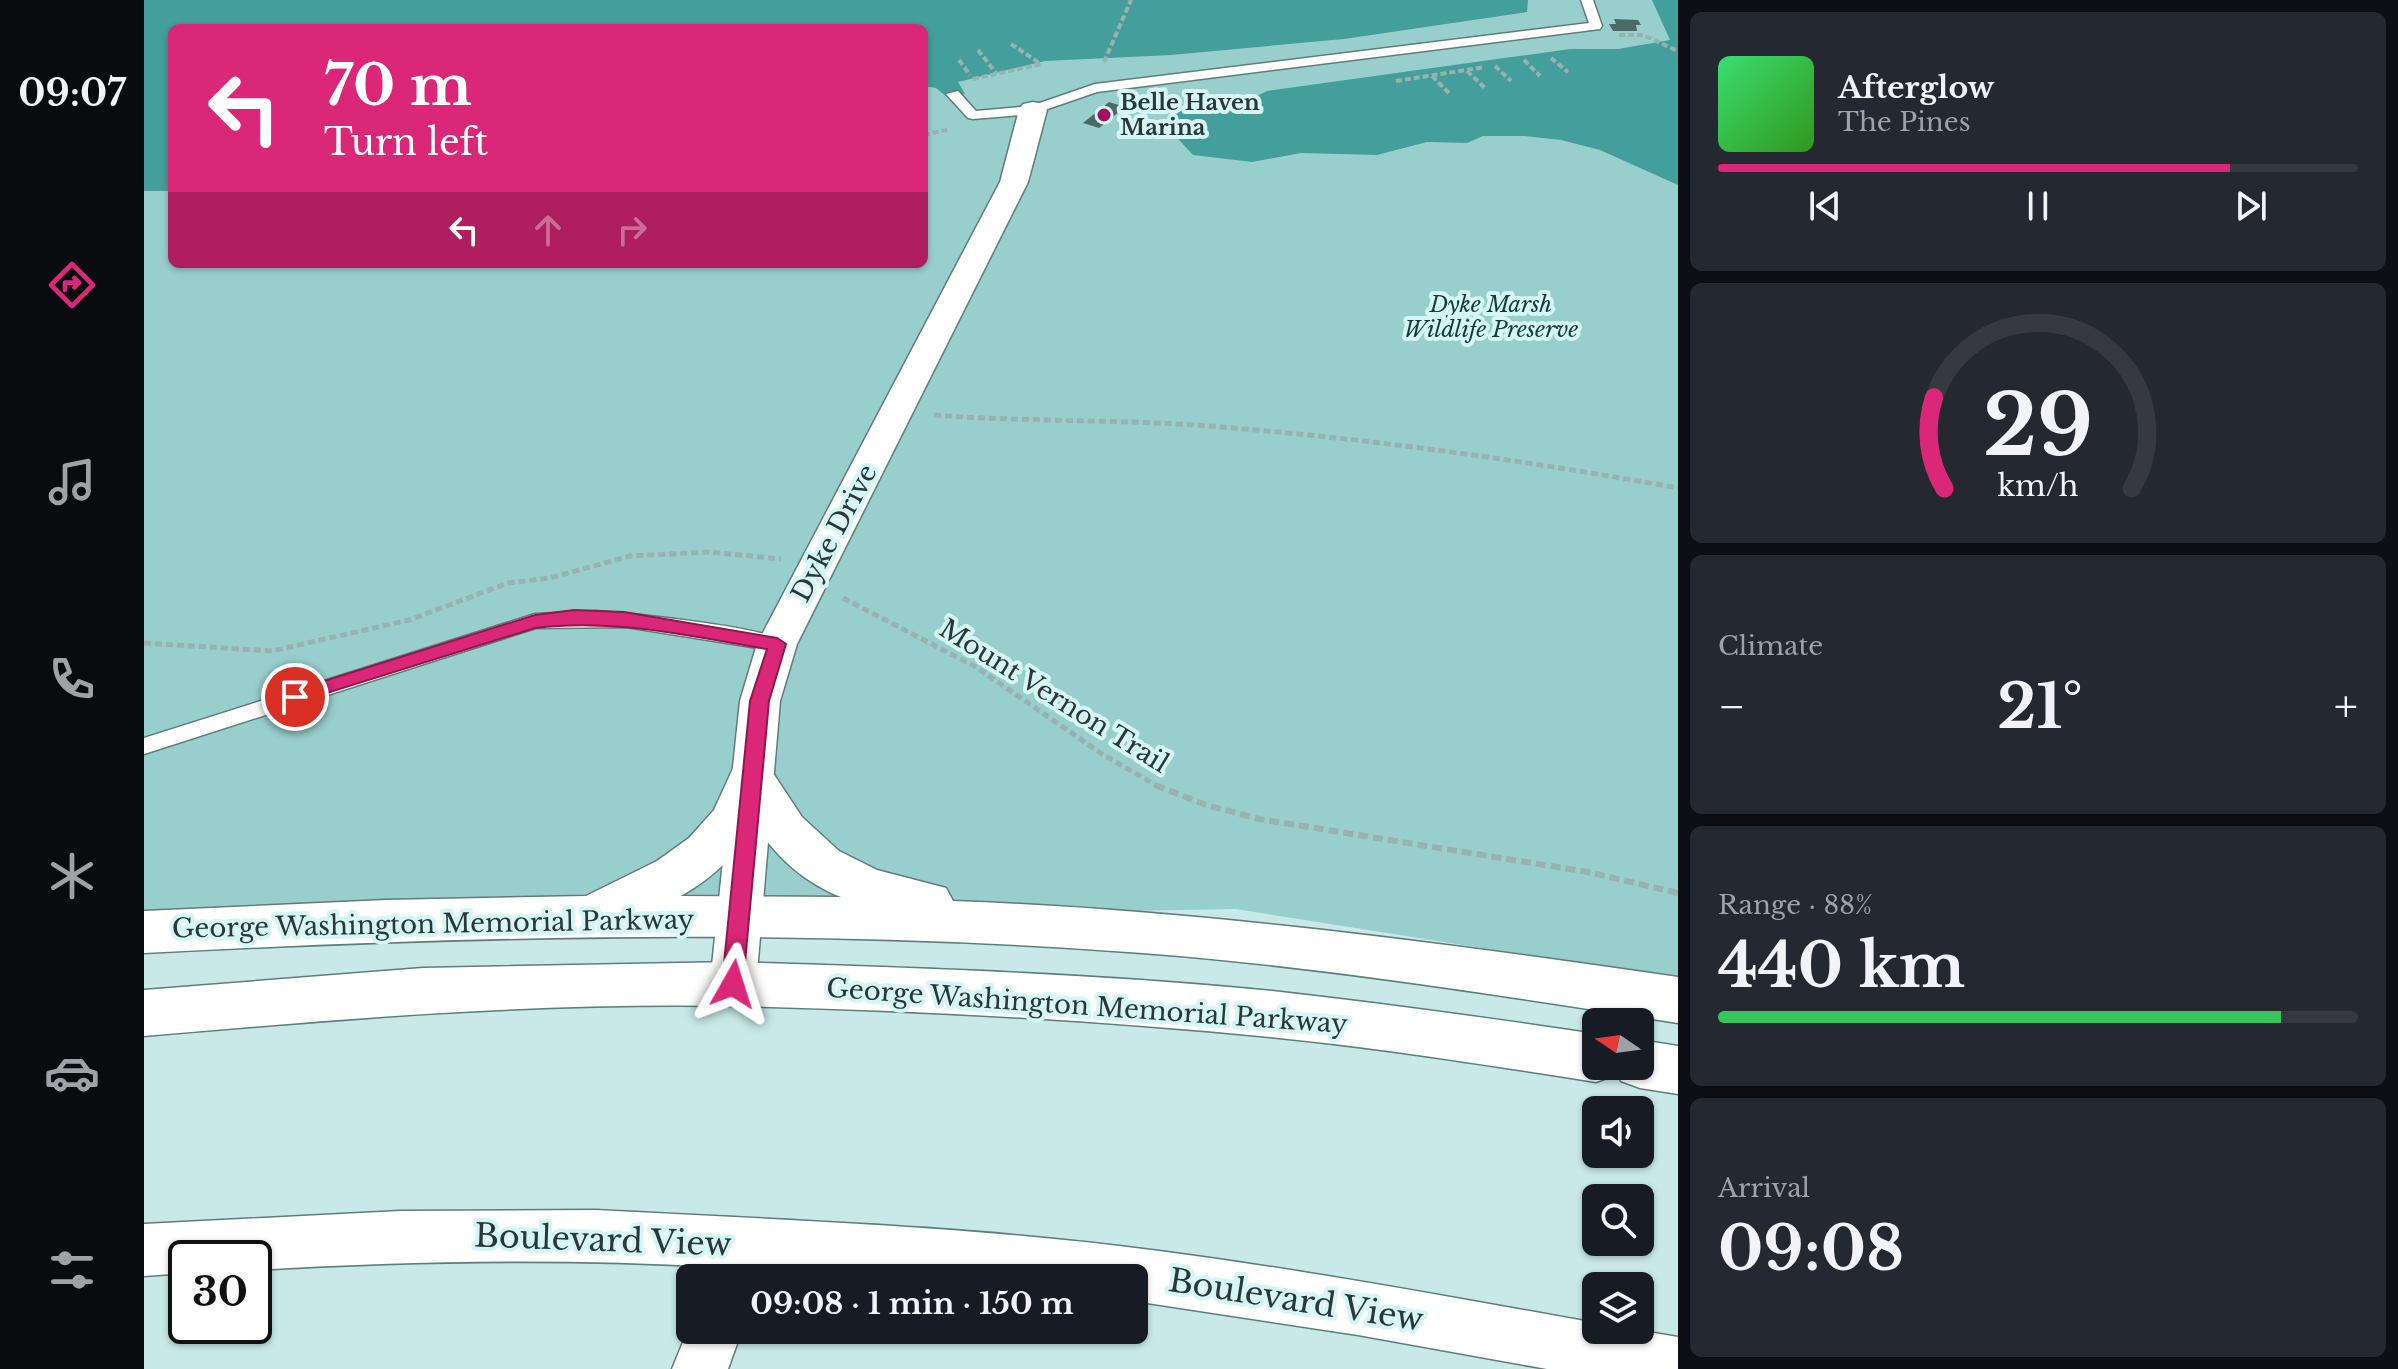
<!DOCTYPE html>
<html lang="en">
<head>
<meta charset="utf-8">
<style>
  body { margin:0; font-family:"Libre Baskerville",serif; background:#242831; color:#f1f3f6; height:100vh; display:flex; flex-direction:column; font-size:30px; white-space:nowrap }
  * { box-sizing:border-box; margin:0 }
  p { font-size:26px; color:#9ea1a6 }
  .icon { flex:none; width:44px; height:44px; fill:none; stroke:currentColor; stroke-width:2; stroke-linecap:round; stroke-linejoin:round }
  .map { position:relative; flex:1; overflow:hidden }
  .drawer { display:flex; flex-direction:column; gap:12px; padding:12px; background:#0d0f14; width:720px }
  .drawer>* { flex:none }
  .top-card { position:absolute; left:24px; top:24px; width:760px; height:244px; border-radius:12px; box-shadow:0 2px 6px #0004; background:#db2777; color:#fff; overflow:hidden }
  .needle { width:52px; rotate:283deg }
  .fabs { position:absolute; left:1438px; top:1008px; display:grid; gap:16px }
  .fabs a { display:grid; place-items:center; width:72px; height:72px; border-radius:12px; background:#171b24; box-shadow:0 2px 6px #0004; font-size:40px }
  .speed { position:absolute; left:24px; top:1240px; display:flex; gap:16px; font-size:40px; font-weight:700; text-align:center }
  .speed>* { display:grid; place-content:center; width:104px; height:104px; border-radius:50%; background:#171b24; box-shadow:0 2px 6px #0004; line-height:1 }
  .speed .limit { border:4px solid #111; border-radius:12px; background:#fff; color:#111 }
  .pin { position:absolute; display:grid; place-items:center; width:68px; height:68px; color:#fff; margin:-34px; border:4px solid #fff; border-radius:50%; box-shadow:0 2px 8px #0007 }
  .me { position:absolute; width:88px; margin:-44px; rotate:6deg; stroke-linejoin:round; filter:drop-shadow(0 0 6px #0008) }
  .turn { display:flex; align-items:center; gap:28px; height:168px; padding:0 24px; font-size:36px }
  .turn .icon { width:104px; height:104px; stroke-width:2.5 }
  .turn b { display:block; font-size:56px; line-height:68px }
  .lanes { display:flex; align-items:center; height:76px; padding:0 24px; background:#0003; justify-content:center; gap:40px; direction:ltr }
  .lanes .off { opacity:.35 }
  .big { font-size:60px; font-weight:800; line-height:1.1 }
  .drawer .tile { flex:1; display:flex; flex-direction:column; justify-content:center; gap:12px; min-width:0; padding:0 28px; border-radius:12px; background:#242831 }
  .drawer .dial { align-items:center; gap:0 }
  .dial svg { height:208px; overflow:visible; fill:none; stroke:#363941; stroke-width:7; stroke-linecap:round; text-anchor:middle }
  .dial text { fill:#f1f3f6; stroke:none }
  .song { display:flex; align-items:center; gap:24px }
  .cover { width:96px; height:96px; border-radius:12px; background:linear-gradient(135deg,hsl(140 70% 55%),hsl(110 70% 35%)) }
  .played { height:8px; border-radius:4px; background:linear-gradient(90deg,#db2777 80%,#363941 80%) }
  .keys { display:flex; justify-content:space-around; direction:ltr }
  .heat { display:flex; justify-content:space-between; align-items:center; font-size:44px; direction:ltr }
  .charge { height:12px; border-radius:6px; background:linear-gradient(90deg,#34c759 88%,#363941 0) }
  .trip { position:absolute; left:532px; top:1264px; width:472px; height:80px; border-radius:12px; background:#171b24; box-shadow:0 2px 6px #0004; font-weight:800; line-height:80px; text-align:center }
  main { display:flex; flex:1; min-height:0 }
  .menu { display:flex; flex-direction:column; width:144px; justify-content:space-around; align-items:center; background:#090b0e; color:#9ea1a6 }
  .menu .icon { width:56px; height:56px }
  .menu .current { color:#db2777 }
  .menu b { font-size:36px; color:#f1f3f6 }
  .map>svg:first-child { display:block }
  .green { fill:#98cfcd }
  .water { fill:#449f9c }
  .building { fill:#4b6967 }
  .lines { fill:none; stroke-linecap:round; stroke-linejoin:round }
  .lane-casing { stroke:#5e7d7b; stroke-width:3 }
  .street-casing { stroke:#5e7d7b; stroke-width:3 }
  .primary-casing { stroke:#5e7d7b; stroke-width:3 }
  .path-far2 { stroke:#97b2b0; stroke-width:4; stroke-dasharray:6 3; stroke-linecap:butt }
  .path-far1 { stroke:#97b2b0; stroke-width:5; stroke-dasharray:7 4; stroke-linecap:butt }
  .path { stroke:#97b2b0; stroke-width:6; stroke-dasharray:10 5; stroke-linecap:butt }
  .lane { fill:#fff; fill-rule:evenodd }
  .street { fill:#fff; fill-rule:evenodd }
  .primary { fill:#fff; fill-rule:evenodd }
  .route { fill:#db2777; stroke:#8e194d; stroke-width:2 }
  .poi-dot { fill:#a21359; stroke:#d5f6f4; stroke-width:3 }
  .labels { text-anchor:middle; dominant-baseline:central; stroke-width:8; stroke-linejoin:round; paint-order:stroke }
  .far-poi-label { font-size:22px; font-weight:bold; fill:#2b3838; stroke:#d5f6f4; text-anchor:start }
  .far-park-label { font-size:22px; font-style:italic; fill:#123d3c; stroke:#d5f6f4 }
  .street-label { font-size:26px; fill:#2b3838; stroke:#d5f6f4 }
  .near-street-label { font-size:32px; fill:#2b3838; stroke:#d5f6f4 }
</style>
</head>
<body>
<main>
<nav class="menu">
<b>09:07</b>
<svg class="icon current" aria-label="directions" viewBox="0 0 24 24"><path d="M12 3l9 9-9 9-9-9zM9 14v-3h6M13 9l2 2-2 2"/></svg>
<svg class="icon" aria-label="music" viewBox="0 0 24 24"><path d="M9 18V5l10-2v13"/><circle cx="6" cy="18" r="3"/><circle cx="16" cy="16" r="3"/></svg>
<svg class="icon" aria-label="phone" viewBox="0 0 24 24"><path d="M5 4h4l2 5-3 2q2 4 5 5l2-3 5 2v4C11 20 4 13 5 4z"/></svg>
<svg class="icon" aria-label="climate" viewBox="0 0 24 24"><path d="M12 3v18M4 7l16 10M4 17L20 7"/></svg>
<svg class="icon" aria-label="car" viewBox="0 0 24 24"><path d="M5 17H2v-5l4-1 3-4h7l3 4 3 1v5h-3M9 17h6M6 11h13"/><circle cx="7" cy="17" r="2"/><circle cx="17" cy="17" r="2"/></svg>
<svg class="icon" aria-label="filters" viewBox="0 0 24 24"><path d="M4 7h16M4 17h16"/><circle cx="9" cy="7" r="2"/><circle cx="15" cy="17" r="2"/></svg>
</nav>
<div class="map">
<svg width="1534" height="1369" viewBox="0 0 1534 1369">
  <rect width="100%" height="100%" fill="#c8e9e7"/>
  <path class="green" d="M809 0H1534V979L1092 909 596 918 0 941V189L28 186V264H780V28Z"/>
  <g class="water">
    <path d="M0 0H1384L1383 12 1200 39 1027 55 901 61 814 82 821 94 804 98 792 88 780 86V28H28V191H0Z"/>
    <path d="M1508 0H1534V185L1456 150 1417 140 1380 136H1339L1323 143 1283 142 1233 155 1157 153 1108 162 1049 155 1026 130V117C1050 101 1062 110 1087 106 1099 104 1112 96 1123 91L1426 49H1474L1526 40Z"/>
  </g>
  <g class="building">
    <path d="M1470 19 1494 20 1497 25H1492L1493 31H1469L1465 24H1472Z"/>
    <path d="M965 102 981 107 955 128 939 123Z"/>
  </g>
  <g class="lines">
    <defs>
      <g id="lane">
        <path d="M1437 0H1449L1458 26 1456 29 953 92 889 114 829 119 824 118 802 94 814 91 832 111 887 106 951 84 1445 23Z"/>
        <path d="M452 611C479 613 632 627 643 644L633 651 482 627 392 628 0 754V738L391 614Z"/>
      </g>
      <g id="street">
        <path d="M889 102 899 104 903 110 884 182 653 644 636 701 612 984 606 998 589 1004 572 998 566 984 596 701 613 644 856 182 875 110 879 104Z"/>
        <path d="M452 1210C640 1220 828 1226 1015 1251 1161 1270 1307 1297 1452 1323V1330H1492L1534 1337V1369H1403L1214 1335 990 1301V1278H764L624 1270 621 1278H567L572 1267C417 1258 264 1261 110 1270V1258H42V1273L0 1276V1224L256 1211Z"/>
        <path d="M546 1325V1330H598L584 1369H528Z"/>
      </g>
      <g id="primary">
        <path d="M607 759 623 764 658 817 695 851 733 870 802 888 809 901C1053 910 1293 942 1534 977V1023C1368 997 1203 971 1036 956 691 927 345 935 0 953V911L242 900 442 896 513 861 545 838 570 810 591 764ZM610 824C633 857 659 882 697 897L537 896C568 878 593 856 610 824Z"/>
        <path d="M589 962C768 968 949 973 1128 991 1236 1003 1344 1018 1452 1034V1066H1496V1040L1534 1046V1094L1496 1088 1477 1081 1473 1071 1471 1075 1452 1082C1344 1065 1235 1048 1126 1037 949 1020 770 1010 592 1006 394 1002 197 1019 0 1036V990L279 968Z"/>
      </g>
    </defs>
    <use href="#lane" class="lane-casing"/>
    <use href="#street" class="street-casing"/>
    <use href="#primary" class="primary-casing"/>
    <g class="path-far2">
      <path d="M1475 35H1499L1534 51"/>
      <path d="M867 44 897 64"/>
      <path d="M834 50 852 73"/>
      <path d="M1407 58 1424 72"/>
      <path d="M815 60 826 75"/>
      <path d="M1380 60 1396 76"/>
      <path d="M960 62 987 0"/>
      <path d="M1351 66 1367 81"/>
      <path d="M1323 71 1341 88"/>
      <path d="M1288 76 1306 94"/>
      <path d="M829 79 898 64"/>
      <path d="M1252 81 1341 67"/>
      <path d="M780 135 806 129"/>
    </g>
    <g class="path-far1">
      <path d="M790 415C881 422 972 419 1064 426 1221 438 1378 460 1534 488"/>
      <path d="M699 598 832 667 958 754 1015 787"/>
      <path d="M0 643 128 651 265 620 364 583 406 578 486 556 565 552 637 559"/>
    </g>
    <path class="path" d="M1011 785 1062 805 1115 819 1444 872 1534 893"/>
    <use href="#lane" class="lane"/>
    <use href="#street" class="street"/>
    <use href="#primary" class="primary"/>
  </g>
  <path class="route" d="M430 610 480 612 633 638 642 644 625 701 599 984 596 991 589 993 581 991 578 984 606 701 623 649C545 636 470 618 391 628L151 703 142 697 145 692 391 615Z"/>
  <circle class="poi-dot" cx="960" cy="115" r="8"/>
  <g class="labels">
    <g class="far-poi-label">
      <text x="976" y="102">Belle Haven<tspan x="976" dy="25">Marina</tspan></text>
    </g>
    <g class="far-park-label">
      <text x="1347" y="304">Dyke Marsh<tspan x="1347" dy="25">Wildlife Preserve</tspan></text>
    </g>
    <g class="street-label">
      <text transform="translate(690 533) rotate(-62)">Dyke Drive</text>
      <text transform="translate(910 696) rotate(32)">Mount Vernon Trail</text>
      <text transform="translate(289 924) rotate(-1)">George Washington Memorial Parkway</text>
      <text transform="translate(943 1006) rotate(4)">George Washington Memorial Parkway</text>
    </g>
    <g class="near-street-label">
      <text transform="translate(459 1240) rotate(2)">Boulevard View</text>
      <text transform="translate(1152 1300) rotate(9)">Boulevard View</text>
    </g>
  </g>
</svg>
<div class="fabs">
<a><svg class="needle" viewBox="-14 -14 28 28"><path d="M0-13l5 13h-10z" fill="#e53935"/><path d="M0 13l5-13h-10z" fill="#9ea1a6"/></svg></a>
<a><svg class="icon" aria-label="sound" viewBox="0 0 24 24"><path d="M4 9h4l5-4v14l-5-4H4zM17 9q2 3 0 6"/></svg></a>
<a><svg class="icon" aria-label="search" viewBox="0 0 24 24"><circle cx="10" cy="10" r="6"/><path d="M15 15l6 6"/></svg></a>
<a><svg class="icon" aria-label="layers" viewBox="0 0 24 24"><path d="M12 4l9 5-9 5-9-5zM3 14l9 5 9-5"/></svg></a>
</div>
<div class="speed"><div class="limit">30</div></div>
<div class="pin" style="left:151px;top:697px;background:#d93025"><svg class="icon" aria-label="arrive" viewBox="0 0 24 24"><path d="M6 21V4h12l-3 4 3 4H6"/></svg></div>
<svg class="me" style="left:589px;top:984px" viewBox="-20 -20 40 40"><path d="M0-17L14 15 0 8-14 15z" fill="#db2777" stroke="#fff" stroke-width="4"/></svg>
<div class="trip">09:08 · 1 min · 150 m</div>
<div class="top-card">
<div class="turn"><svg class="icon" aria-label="left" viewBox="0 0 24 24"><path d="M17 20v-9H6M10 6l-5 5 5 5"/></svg><div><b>70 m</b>Turn left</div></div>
<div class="lanes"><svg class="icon" aria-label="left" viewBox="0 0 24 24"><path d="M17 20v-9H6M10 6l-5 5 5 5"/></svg><svg class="icon off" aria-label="ahead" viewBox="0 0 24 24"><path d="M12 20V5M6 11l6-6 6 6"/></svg><svg class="icon off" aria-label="right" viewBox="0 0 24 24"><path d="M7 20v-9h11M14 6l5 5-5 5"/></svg></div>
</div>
</div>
<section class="drawer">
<div class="tile">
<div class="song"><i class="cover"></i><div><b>Afterglow</b><p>The Pines</p></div></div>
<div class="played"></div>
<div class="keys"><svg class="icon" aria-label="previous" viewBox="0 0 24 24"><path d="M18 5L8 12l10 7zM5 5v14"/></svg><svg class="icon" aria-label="pause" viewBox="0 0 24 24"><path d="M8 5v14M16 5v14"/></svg><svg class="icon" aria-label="next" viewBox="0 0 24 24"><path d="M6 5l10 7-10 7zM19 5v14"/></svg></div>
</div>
<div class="tile dial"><svg viewBox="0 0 100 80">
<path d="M14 69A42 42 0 1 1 86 69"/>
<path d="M14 69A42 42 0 0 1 10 34" stroke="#db2777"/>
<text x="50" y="56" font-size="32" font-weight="700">29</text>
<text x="50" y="72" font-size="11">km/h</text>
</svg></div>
<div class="tile"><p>Climate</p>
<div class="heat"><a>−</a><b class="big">21°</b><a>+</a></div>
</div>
<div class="tile"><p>Range · 88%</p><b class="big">440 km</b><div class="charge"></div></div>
<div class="tile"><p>Arrival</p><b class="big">09:08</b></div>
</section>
</main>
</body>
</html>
